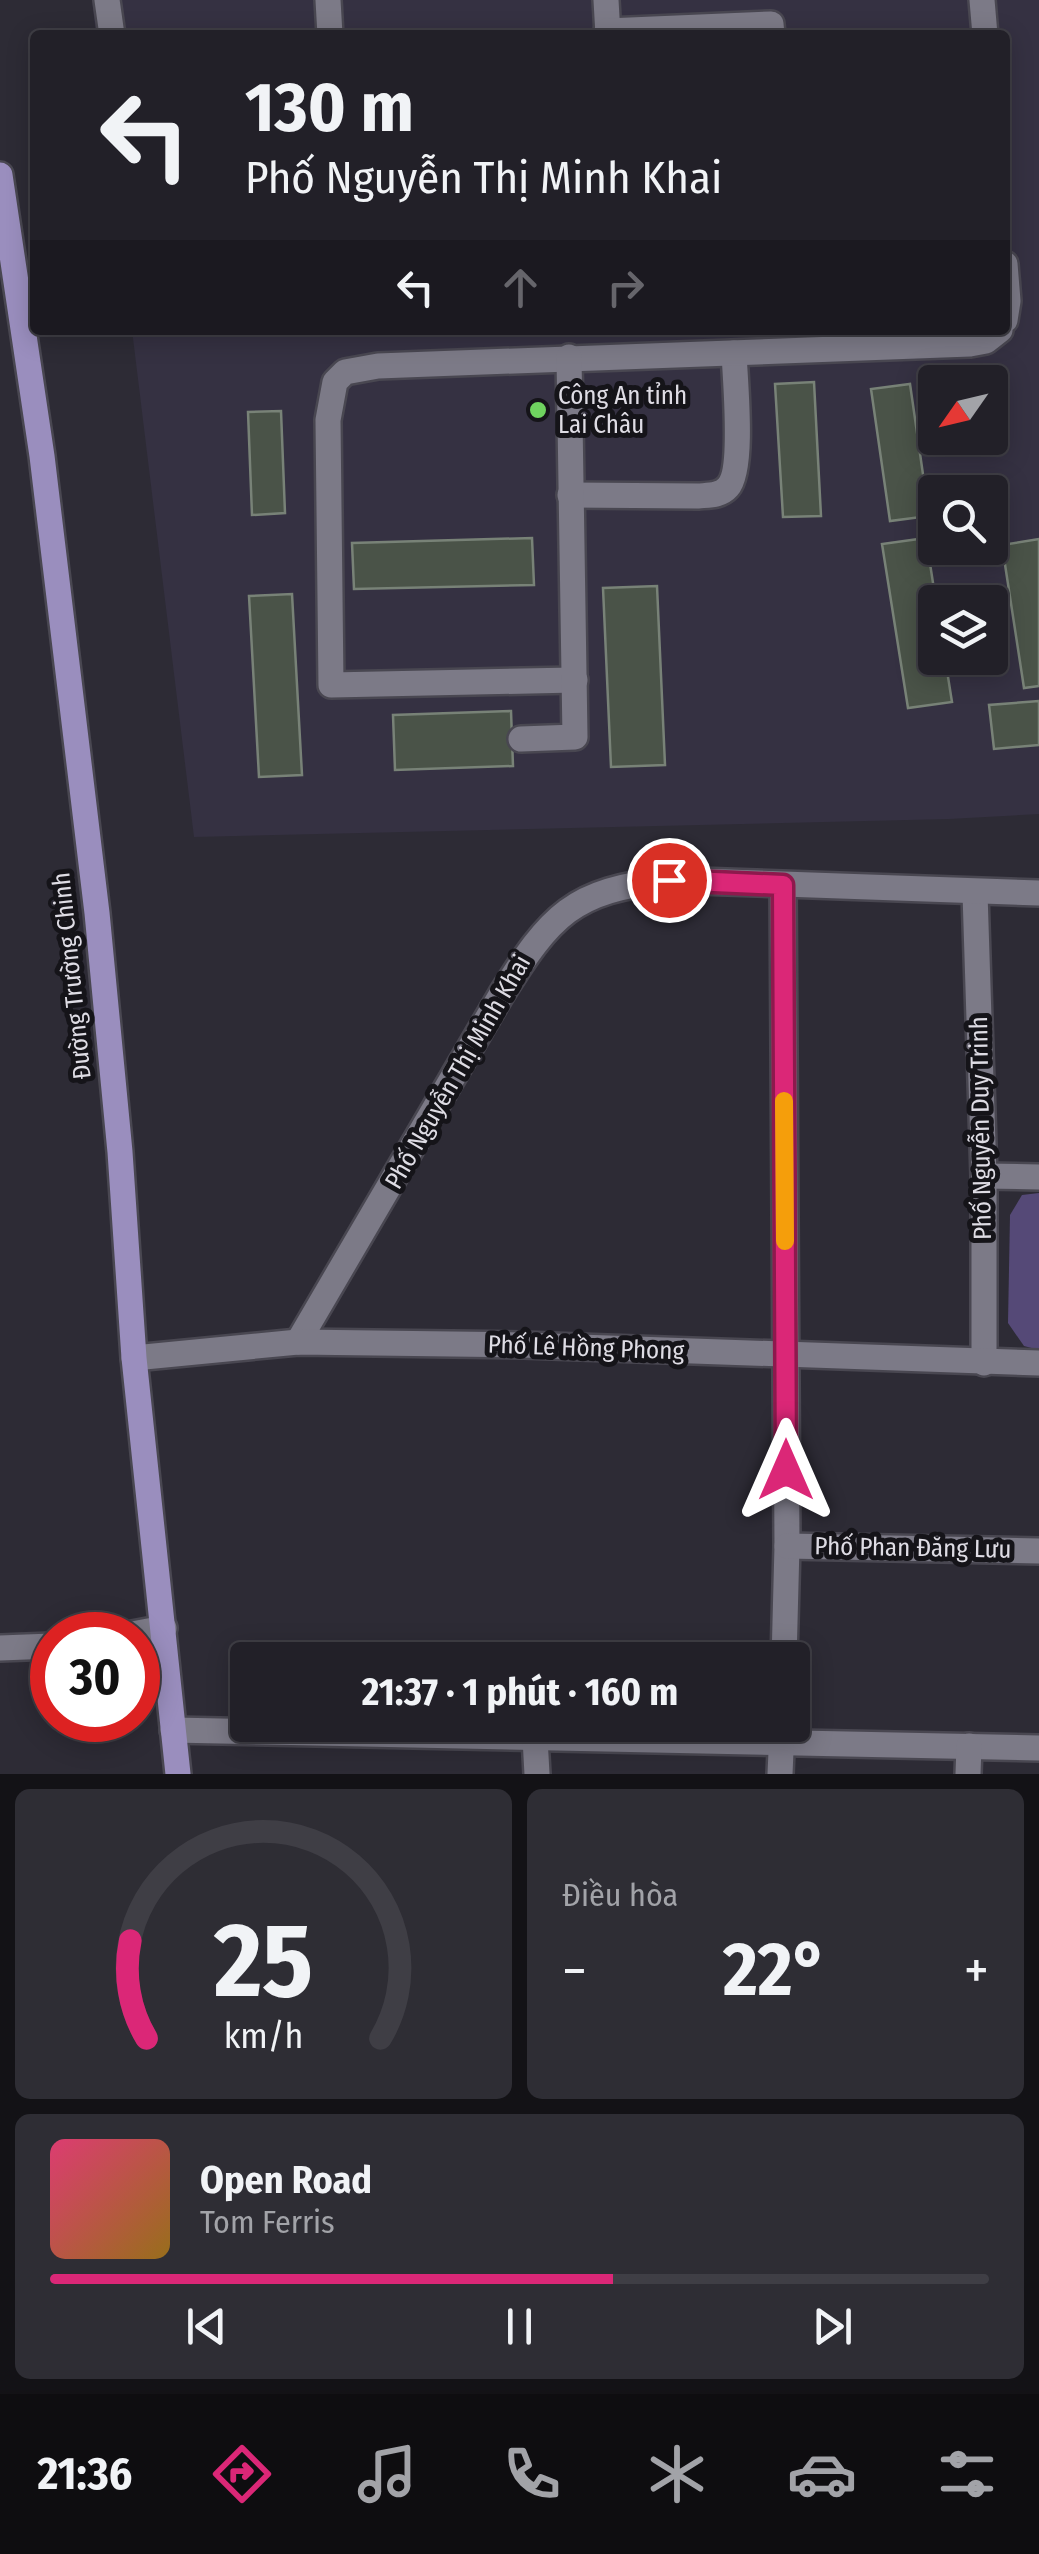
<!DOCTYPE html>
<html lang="vi">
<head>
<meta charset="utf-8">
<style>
  body { margin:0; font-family:"Fira Sans Condensed",sans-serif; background:#2e2d34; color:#f1f3f6; height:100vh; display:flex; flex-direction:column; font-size:38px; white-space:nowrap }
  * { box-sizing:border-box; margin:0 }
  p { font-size:32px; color:#a2a3a8 }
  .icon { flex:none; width:55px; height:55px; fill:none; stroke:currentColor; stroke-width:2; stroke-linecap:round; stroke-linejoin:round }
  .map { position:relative; height:1774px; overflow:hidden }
  .details { display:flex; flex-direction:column; gap:15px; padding:15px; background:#131216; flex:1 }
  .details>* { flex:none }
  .banner { position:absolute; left:30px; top:30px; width:980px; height:305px; border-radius:10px; box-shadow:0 5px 25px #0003,0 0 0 2px #3f3e45; background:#222028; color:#f1f3f6; overflow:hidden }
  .needle { width:65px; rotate:236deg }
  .buttons { position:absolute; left:918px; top:365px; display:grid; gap:20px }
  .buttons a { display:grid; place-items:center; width:90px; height:90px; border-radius:10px; background:#222028; box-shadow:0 5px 25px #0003,0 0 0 2px #3f3e45; font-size:50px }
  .speed { position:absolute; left:30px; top:1612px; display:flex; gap:20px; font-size:50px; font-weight:700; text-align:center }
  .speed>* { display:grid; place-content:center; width:130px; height:130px; border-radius:50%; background:#222028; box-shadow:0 5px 25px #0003,0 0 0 2px #3f3e45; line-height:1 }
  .speed .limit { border:15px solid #d22; background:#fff; color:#111 }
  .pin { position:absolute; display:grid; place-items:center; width:85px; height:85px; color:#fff; margin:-42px; border:5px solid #fff; border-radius:50%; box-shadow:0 2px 10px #0007 }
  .me { position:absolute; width:110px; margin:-55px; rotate:0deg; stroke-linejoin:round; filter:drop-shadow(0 0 8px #0008) }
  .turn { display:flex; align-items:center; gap:35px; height:210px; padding:0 50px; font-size:45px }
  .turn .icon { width:130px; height:130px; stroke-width:2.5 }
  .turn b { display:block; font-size:70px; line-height:85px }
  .lanes { display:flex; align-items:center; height:95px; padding:0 50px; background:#0003; justify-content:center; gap:50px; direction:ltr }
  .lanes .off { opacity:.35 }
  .big { font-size:75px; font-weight:700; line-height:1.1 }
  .details .card { flex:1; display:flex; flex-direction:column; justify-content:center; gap:15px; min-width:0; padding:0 35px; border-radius:15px; background:#2e2d34 }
  .details .dial { align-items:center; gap:0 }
  .dial svg { height:260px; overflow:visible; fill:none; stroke:#3f3e45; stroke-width:7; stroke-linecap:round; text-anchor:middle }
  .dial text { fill:#f1f3f6; stroke:none }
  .song { display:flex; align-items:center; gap:30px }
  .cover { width:120px; height:120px; border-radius:15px; background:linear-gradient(135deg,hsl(340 70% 55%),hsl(40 70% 35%)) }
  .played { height:10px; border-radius:5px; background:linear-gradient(90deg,#db2777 60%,#3f3e45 60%) }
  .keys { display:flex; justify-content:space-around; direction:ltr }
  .heat { display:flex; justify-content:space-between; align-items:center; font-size:55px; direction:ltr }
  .details .tiles { flex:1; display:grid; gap:15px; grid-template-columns:1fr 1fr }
  .card:last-child { grid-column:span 2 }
  .trip { position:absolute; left:230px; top:1642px; width:580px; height:100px; border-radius:10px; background:#222028; box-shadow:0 5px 25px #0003,0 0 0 2px #3f3e45; font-weight:700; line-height:100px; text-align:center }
  .tab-bar { display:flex; height:160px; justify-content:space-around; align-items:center; background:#0e0d10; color:#a2a3a8 }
  .tab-bar .icon { width:70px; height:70px }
  .tab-bar .active { color:#db2777 }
  .tab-bar b { font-size:45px; color:#f1f3f6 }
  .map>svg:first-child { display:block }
  .built { fill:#353142; fill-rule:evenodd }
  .green { fill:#554977 }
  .building { fill:#4a5348; stroke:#788277; stroke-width:2.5 }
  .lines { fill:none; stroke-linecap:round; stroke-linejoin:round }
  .minor-casing { stroke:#494751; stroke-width:30 }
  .major-casing { stroke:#494751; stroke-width:30 }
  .minor { stroke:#7c7a87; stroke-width:25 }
  .major { stroke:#9a8ebe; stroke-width:25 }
  .route-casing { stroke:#8e194d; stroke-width:25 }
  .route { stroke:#db2777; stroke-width:18 }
  .slow { stroke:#f59e0b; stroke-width:18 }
  .poi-dot { fill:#6fd35f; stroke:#151419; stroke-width:4 }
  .labels { text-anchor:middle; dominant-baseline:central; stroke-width:10; stroke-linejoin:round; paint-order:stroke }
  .poi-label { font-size:25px; fill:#dedce4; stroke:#151419; text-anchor:start }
  .street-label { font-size:25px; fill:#dedce4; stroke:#151419 }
</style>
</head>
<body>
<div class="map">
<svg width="1039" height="1774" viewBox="0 0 1039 1774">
  <rect width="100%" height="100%" fill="#2d2b35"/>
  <path class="built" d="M92 0H1039V814L949 819 194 837 132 330H1005V35H96ZM935 382H990V438H935ZM935 492H990V548H935ZM935 602H990V658H935Z"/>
  <path class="green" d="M1039 1193V1350L1024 1346 1008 1323 1010 1215 1022 1195Z"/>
  <g class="building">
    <path d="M814 382 821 516 783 517 775 384Z"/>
    <path d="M910 384 929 516 890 521 871 389Z"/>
    <path d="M281 411 285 513 252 515 248 412Z"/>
    <path d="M532 538 534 585 354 589 352 543Z"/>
    <path d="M926 538 936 602 935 658H945L952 702 908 708 882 544Z"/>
    <path d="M1039 539V686L1024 688 1002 545Z"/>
    <path d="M657 586 665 765 611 767 603 588Z"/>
    <path d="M292 594 302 775 259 777 249 596Z"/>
    <path d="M1039 701V745L994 749 989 705Z"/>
    <path d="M511 711 513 766 395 770 393 715Z"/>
  </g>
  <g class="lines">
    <defs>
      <g id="minor">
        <path d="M107 0 112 35"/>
        <path d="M328 0 330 35"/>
        <path d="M606 0 608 35"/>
        <path d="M982 0 985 35"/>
        <path d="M607 31 771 24 772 35"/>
        <path d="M1005 264 1008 301 1005 320"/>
        <path d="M570 495 698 496C709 495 720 496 728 487 744 470 735 379 734 353"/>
        <path d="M575 680 331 685 328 420 335 382 345 372 378 366 970 344 986 341 1000 330"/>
        <path d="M521 739 575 737 569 357"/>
        <path d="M783 885 787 1546 784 1660"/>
        <path d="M975 893 984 1176V1363"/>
        <path d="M984 1176 1039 1177"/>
        <path d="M298 1342 501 995C551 915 572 890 669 880L1039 893"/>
        <path d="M134 1358 298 1342 523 1345 1039 1363"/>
        <path d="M787 1546 1039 1551"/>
        <path d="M127 1635 164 1628"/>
        <path d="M0 1648 52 1646"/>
        <path d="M173 1730 1039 1748"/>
        <path d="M535 1738 537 1774"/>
        <path d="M780 1774 782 1729"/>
        <path d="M968 1774 969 1746"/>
      </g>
      <path id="major" d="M0 175 42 456 97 913 120 1152 134 1358 178 1774"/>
    </defs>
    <use href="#minor" class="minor-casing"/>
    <use href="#major" class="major-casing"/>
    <use href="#minor" class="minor"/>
    <use href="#major" class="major"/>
  </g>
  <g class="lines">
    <defs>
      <path id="route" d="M669 880 783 885 786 1470"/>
    </defs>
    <use href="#route" class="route-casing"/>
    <use href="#route" class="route"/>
    <path class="slow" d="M784 1101 785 1241"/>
  </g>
  <circle class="poi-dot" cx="538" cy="410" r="10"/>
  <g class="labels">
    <g class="poi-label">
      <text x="558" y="396">Công An tỉnh<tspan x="558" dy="29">Lai Châu</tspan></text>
    </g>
    <g class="street-label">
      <text transform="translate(72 976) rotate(-96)">Đường Trường Chinh</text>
      <text transform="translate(458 1072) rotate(-60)">Phố Nguyễn Thị Minh Khai</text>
      <text transform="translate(981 1128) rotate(-91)">Phố Nguyễn Duy Trinh</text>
      <text transform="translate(586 1348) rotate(2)">Phố Lê Hồng Phong</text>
      <text transform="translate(913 1548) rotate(1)">Phố Phan Đăng Lưu</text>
    </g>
  </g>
</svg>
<div class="buttons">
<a><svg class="needle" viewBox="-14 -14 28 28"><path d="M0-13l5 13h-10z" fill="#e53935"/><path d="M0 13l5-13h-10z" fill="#a2a3a8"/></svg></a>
<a><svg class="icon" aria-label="search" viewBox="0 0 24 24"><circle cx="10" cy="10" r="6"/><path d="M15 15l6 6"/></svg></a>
<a><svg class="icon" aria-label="layers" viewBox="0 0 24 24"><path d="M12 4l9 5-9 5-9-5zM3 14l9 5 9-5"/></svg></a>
</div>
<div class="speed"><div class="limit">30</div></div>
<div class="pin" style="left:669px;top:880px;background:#d93025"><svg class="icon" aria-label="arrive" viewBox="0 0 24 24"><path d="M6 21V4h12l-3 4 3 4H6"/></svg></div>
<svg class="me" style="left:786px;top:1470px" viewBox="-20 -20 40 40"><path d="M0-17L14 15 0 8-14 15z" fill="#db2777" stroke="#fff" stroke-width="4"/></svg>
<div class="trip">21:37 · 1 phút · 160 m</div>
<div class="banner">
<div class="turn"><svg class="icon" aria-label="left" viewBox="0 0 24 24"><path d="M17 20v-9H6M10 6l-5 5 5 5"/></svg><div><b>130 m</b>Phố Nguyễn Thị Minh Khai</div></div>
<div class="lanes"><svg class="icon" aria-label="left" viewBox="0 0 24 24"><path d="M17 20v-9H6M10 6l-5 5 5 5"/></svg><svg class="icon off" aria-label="ahead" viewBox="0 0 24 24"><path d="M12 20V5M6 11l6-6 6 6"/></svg><svg class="icon off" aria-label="right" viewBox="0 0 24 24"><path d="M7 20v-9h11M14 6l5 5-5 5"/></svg></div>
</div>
</div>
<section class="details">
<div class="tiles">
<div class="card dial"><svg viewBox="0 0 100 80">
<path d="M14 69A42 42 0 1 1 86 69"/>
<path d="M14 69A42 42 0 0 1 9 39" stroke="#db2777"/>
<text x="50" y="56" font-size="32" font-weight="700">25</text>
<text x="50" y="72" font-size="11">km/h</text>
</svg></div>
<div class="card"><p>Điều hòa</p>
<div class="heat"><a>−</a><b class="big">22°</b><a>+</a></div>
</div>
<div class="card">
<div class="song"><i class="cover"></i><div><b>Open Road</b><p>Tom Ferris</p></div></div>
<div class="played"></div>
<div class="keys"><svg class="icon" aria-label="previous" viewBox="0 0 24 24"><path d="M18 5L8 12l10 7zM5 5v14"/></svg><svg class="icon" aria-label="pause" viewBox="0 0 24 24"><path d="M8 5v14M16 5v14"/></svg><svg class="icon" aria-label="next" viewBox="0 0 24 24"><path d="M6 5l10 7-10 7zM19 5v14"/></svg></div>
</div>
</div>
</section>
<nav class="tab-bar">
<b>21:36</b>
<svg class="icon active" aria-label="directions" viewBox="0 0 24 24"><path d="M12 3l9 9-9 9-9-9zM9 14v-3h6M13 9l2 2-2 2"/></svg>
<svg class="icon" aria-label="music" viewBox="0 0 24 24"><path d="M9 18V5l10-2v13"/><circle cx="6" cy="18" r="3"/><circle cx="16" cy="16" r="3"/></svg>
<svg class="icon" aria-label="phone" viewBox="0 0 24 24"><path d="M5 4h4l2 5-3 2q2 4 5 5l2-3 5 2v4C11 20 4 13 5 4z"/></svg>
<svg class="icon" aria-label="climate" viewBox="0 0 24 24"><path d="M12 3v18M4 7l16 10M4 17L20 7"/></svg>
<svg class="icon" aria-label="car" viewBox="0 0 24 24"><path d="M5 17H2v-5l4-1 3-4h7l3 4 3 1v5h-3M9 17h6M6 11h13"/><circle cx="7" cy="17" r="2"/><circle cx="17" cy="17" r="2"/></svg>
<svg class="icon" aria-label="filters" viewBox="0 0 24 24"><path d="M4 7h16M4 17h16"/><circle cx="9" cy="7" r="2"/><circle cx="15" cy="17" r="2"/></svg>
</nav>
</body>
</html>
